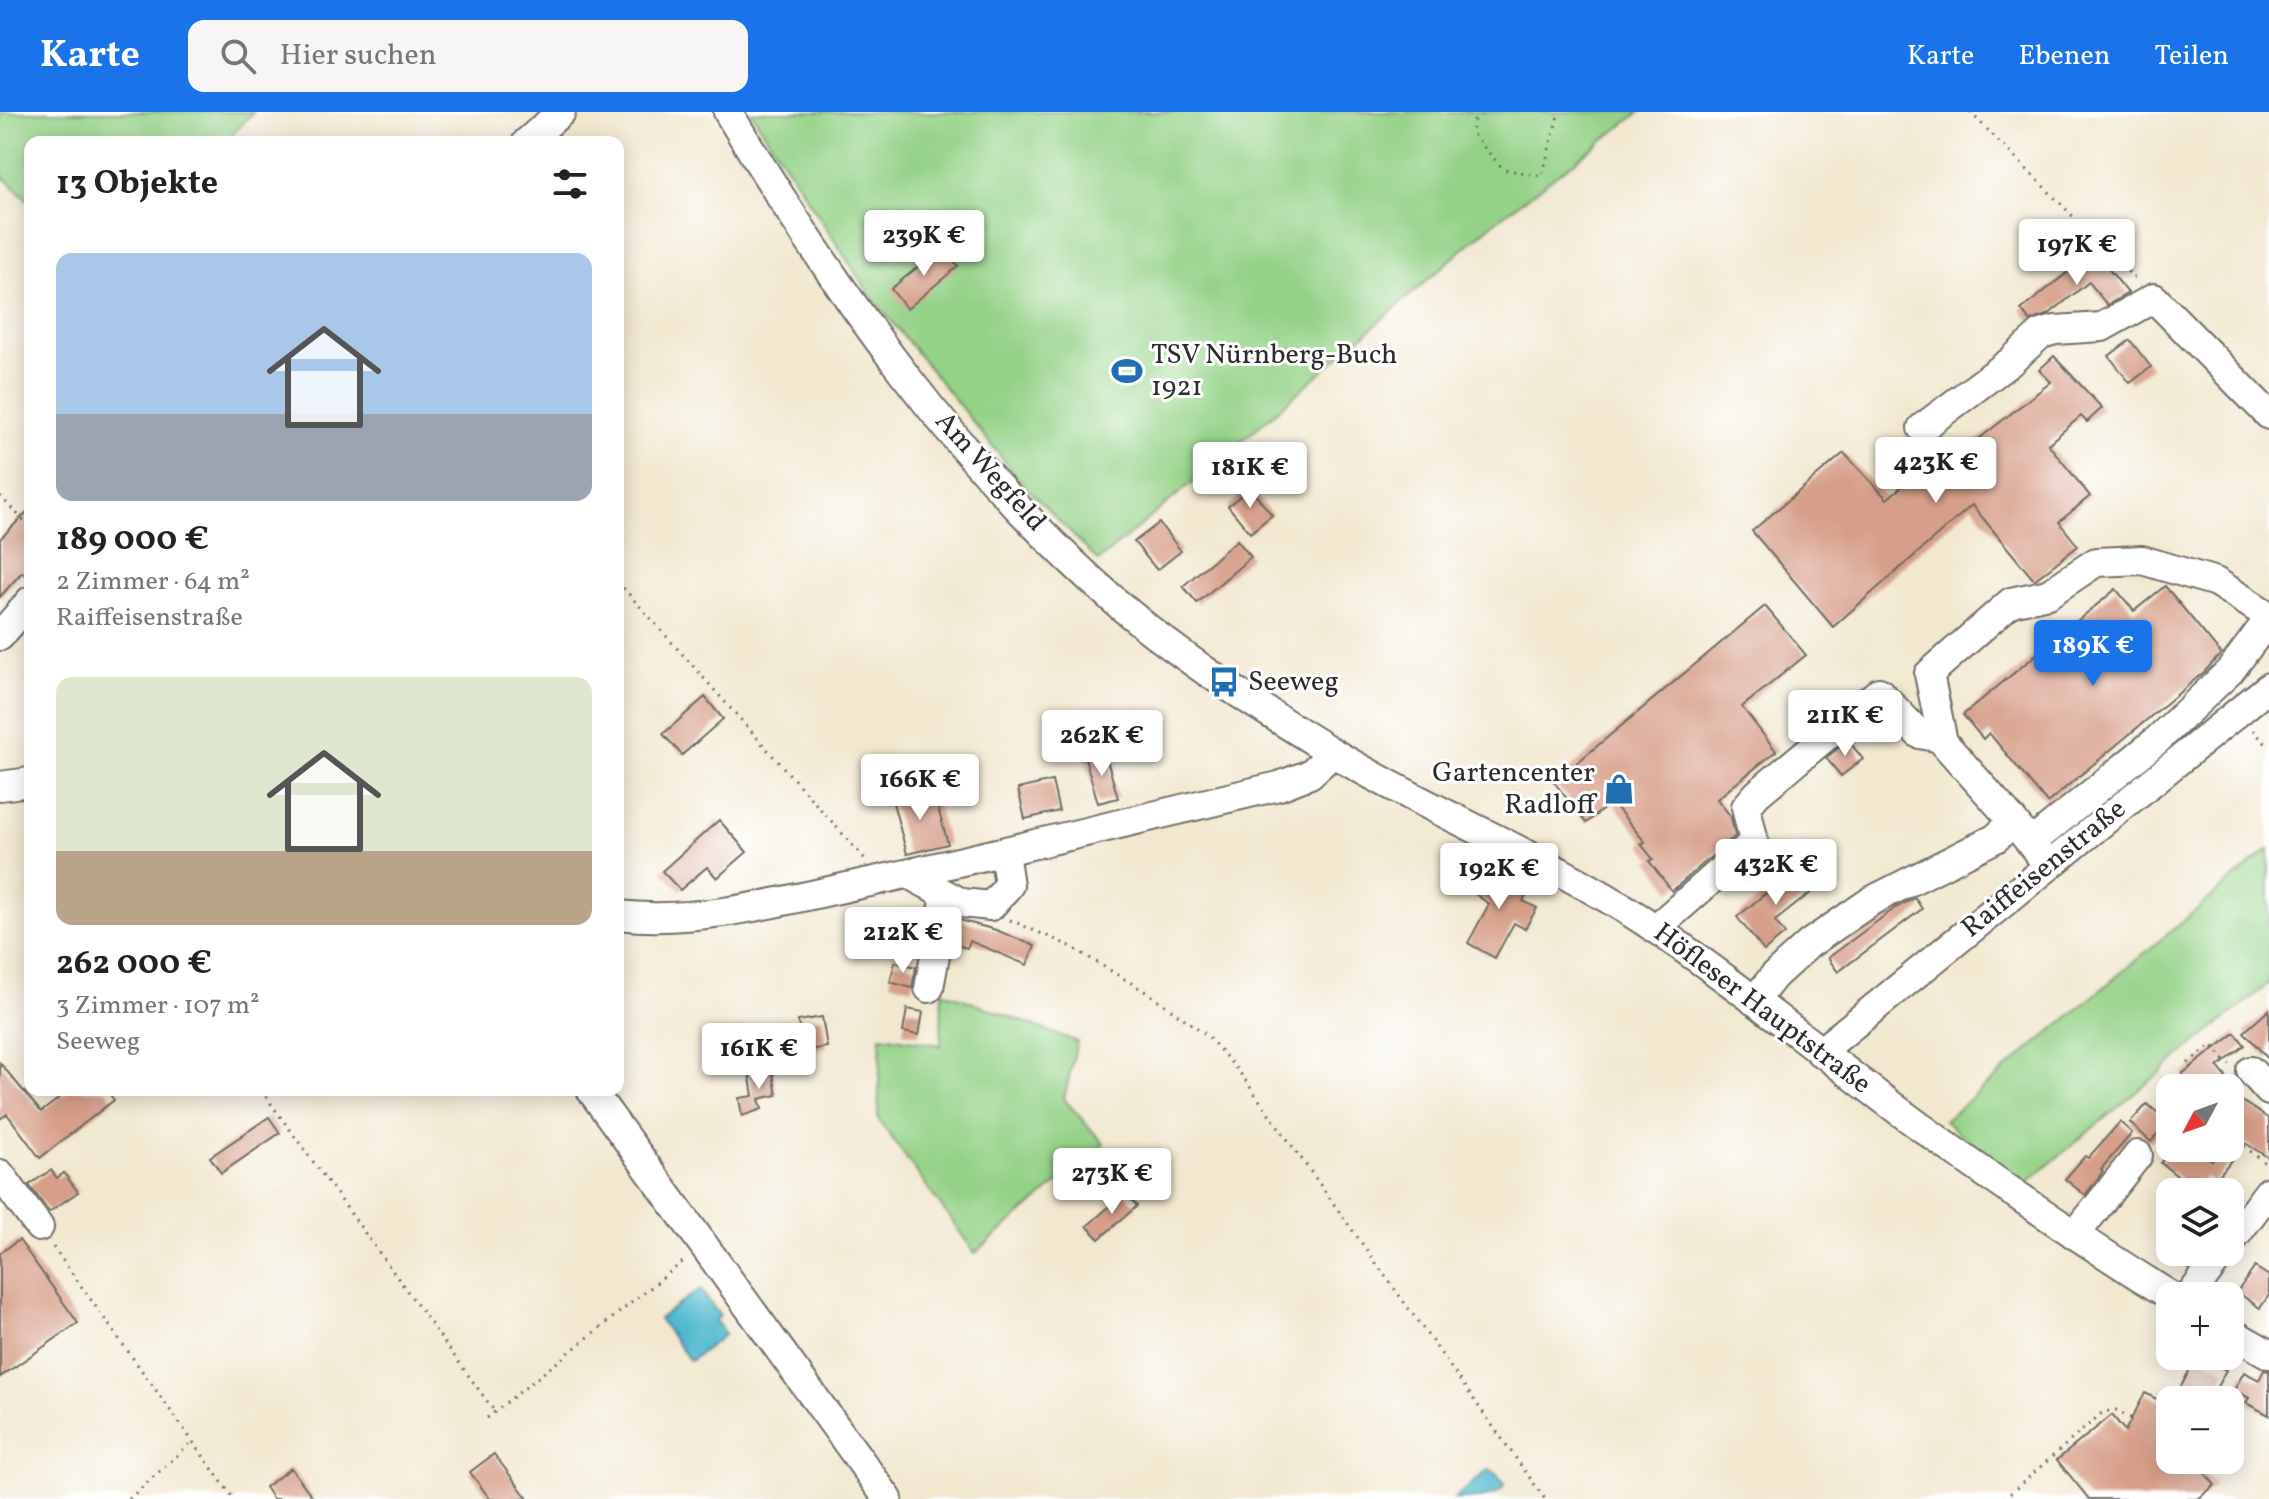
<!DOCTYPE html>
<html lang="de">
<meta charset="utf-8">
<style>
body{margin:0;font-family:Vollkorn,serif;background:#f6f6f6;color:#222;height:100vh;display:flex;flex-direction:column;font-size:30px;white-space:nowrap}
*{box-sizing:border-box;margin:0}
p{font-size:26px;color:#767676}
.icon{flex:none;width:44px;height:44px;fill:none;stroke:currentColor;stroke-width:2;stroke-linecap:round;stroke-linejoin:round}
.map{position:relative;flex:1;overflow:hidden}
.side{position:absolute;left:24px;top:24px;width:600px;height:960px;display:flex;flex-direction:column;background:#fff;border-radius:16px;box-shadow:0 4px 20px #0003}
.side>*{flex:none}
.needle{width:52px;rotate:229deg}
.controls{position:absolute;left:2156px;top:962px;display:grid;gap:16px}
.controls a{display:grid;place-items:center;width:88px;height:88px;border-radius:16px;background:#fff;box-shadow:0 4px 20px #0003;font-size:40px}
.price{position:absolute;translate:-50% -68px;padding:0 18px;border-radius:8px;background:#fff;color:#222;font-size:26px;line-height:52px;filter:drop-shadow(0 2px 4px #0008)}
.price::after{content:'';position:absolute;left:50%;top:48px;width:24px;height:18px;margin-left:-12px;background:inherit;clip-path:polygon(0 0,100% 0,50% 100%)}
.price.selected{background:#1a73e8;color:#fff}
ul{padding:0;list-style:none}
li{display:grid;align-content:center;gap:16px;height:424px;padding:0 32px}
li span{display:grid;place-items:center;height:248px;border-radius:16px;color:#555}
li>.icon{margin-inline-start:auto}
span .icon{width:144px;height:144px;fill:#fffc;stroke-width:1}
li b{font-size:34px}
h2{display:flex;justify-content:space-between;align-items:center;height:96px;padding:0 32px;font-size:34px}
header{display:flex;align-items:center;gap:48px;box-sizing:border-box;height:112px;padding:0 40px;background:#1a73e8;color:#fff}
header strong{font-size:38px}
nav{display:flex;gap:44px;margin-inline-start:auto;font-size:28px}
.search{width:560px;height:72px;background:#f6f6f6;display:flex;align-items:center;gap:20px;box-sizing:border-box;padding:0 28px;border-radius:16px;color:#767676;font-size:30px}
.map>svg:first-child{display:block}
.green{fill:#94d287;stroke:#607e59;stroke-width:2}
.water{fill:#50b9ce;stroke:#3e727c;stroke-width:2}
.building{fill:#d79f89}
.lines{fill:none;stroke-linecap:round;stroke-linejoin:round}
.minor-casing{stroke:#716d65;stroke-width:32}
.path{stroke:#716d65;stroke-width:3;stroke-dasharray:2 6;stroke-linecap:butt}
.minor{stroke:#fff;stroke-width:28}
.labels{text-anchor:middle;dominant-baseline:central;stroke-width:6;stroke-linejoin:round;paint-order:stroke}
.poi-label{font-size:28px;fill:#2b2b2b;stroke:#fff;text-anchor:start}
.street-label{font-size:28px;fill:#2b2b2b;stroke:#fff}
</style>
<header>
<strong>Karte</strong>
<div class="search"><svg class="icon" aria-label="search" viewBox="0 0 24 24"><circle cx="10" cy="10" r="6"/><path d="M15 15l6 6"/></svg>Hier suchen</div>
<nav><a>Karte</a><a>Ebenen</a><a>Teilen</a></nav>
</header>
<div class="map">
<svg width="2269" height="1387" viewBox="0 0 2269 1387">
<rect width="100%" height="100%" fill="#fff"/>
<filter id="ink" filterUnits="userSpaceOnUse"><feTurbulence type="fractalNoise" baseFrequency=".0125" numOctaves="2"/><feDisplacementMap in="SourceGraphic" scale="16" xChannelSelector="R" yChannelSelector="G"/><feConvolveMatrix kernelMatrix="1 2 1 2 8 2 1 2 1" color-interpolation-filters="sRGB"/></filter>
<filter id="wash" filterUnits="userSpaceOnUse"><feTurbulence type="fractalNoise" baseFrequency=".006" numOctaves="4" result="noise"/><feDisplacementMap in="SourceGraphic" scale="32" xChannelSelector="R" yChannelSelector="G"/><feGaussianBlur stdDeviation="1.8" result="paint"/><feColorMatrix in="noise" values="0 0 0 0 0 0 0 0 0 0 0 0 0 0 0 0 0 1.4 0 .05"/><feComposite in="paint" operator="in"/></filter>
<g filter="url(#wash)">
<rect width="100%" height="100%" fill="#f2e8d0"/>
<!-- green -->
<g class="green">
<path d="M253,0L226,30H30V90L0,62L1,0Z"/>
<path d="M751,0H1640L1493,111L1235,335L1098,449L1023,372L870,183Z"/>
<path d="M2269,737V871L2025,1072L1944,1009Z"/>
<path d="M942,879L1077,930L1064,987L1104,1032L975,1141L878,1007L881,924L941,933Z"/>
</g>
<!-- water -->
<g class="water">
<path d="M700,1177L720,1204L715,1208L725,1222L690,1249L659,1207Z"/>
<path d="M1488,1358H1492L1505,1372C1499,1387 1472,1387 1454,1387Z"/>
</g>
<g id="blocks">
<!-- building -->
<g class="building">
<path d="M942,135L958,154L907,197L891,177Z"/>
<path d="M2094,139L2128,181L2107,193L2089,170L2049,202L2030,209L2021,198Z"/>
<path d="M2130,228L2151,255L2130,271L2109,244Z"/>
<path d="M2054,244L2102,296L2087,310L2081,304L2048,332L2090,384L2059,410L2078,434L2034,468L1972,393L1833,515L1752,419L1844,341L1887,387L1943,340L1951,349L2051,270L2039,258Z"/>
<path d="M1250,376L1272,403L1250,421L1228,394Z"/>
<path d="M30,397V468L22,460L0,485V427Z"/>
<path d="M1159,411L1181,439L1157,458L1134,430Z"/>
<path d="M1237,428L1251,445L1197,491L1183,474Z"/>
<path d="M2165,474L2221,542L2204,560L2047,691L1989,621L1983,627L1963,603L2116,477L2134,499Z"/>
<path d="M1765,494L1806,543L1742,595L1776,639L1717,687L1731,705L1735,724L1672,779L1649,749L1653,747L1641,732L1645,730L1612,690L1586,711L1554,670Z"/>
<path d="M705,585L723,607L682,643L663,622Z"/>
<path d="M1848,628L1863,647L1841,664L1826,646Z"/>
<path d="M1105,641L1118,686L1098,691L1085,646Z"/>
<path d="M1052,669L1059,699L1025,707L1018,677Z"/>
<path d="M933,678L948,732L907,742L892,687Z"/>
<path d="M719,708L747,740L717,766L707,755L680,778L662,759Z"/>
<path d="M1491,751L1505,761L1501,767L1528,781L1523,789L1537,796L1525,817L1514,811L1495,846L1468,831L1489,792L1471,779Z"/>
<path d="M1800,753L1818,775L1775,809L1785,822L1764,839L1737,805Z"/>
<path d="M1915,786L1922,797L1838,860L1828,846L1895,796Z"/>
<path d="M959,808L996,818L1035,834L1027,853L970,829L967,836L954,832Z"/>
<path d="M895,850L916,855L912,876L890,870Z"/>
<path d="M907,897L923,900L919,923L903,920Z"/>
<path d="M2269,898V948L2244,920Z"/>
<path d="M822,905L827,935L803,939L798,909Z"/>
<path d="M2235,921L2245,933L2218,955L2226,965L2214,976H2193L2182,962Z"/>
<path d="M0,951L41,1000L70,978H106L114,988L40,1046L7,1002L0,1007Z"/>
<path d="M772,956L777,983L759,987L762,997L742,1004L739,986L753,984L749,960Z"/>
<path d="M2230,981L2269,1007V1046L2245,1031L2213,1071L2205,1065L2195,1078L2161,1051L2172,1036H2196L2212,1048L2221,1036H2230Z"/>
<path d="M2147,992L2168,1009L2151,1030L2130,1011Z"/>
<path d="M269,1005L280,1021L221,1061L210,1045Z"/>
<path d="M2120,1010L2132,1021L2101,1057L2103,1059L2085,1083L2065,1067L2085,1044L2088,1046Z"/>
<path d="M51,1058L57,1066L64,1061L78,1080L49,1100L29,1073Z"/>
<path d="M1125,1081L1137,1094L1099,1127L1087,1114Z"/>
<path d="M19,1128L78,1211L0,1265V1141Z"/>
<path d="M2164,1140H2202L2189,1157Z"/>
<path d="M2255,1155L2269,1164V1183L2260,1196L2237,1180Z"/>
<path d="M2197,1244L2226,1258L2210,1288H2189L2177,1282Z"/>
<path d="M2264,1258L2269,1259V1303L2246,1291L2249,1286L2234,1278L2244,1260L2259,1268Z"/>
<path d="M2145,1281L2170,1294V1348H2194L2215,1373L2198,1387H2089L2057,1348L2112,1303L2125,1319Z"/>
<path d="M494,1342L528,1387H490L470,1360Z"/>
<path d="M291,1356L314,1387H273L265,1375Z"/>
</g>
</g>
</g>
<g filter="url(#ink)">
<use href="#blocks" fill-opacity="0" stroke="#716d65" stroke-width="2"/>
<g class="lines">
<!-- minor casing -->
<g class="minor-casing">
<g id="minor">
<path d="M728,0C835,178 958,353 1116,490C1183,548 1260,596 1335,642C1435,702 1546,745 1644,809C1736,871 1822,942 1911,1008C1996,1070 2082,1129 2171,1184"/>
<path d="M527,30L561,0"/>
<path d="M1922,316L2010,250L2041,222L2055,218L2102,215L2154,186L2269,303"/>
<path d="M0,524L30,489"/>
<path d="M0,674L30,670"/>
<path d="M2031,731L2156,629L2230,559L2269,507"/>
<path d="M2048,753L2013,709L1943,630L1929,562L2011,490L2048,482L2096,450L2142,448L2216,470L2269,504"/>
<path d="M908,762L962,791L991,794L1009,773L1004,740"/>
<path d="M618,803C700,813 790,787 870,770C1007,740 1142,706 1279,674L1310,662L1333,641"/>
<path d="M1655,817L1754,730L1746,695L1757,682L1879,580L1919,622L1942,626"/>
<path d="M929,876L946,783"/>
<path d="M1754,889L1774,864L1809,832L1871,789L1996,726L2013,709"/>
<path d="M1820,940L2269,575"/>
<path d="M2251,959L2269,979"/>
<path d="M591,978L888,1387"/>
<path d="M0,1062L39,1115"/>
<path d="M2075,1123L2138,1043"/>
<path d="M2230,1131L2269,1079"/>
<path d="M2190,1184L2223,1140"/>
<path d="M2230,1220L2269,1242"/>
</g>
</g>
<!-- path -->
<g class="path">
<path d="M1476,0L1471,20L1503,57L1542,64L1559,0"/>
<path d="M1970,0L2136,168"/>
<path d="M0,384L30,415"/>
<path d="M618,470L865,747"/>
<path d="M2253,618L2269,635"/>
<path d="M1010,808L1070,834L1151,883L1207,923L1240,961L1545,1387"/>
<path d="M2188,951L2212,933L2226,950L2230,952"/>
<path d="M261,978L495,1300"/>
<path d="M2244,1034L2269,1054"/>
<path d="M53,1135L234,1387"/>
<path d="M487,1306L685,1148"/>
<path d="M129,1387L193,1329"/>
<path d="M2004,1387L2103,1300L2116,1298L2136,1309"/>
</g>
<!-- minor -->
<use href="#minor" class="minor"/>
</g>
</g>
<!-- icons -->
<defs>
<g id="stadium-bare" transform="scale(2.4)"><path d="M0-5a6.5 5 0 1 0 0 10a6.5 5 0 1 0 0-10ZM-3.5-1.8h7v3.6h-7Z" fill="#1f6fb2" stroke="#fff" stroke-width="2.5" paint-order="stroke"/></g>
<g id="bus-bare" transform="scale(2.4)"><path d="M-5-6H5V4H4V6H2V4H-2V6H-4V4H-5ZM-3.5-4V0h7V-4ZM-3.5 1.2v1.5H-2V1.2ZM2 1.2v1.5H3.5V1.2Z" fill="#1f6fb2" stroke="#fff" stroke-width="2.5" paint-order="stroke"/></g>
<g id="shop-bare" transform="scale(2.4)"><path d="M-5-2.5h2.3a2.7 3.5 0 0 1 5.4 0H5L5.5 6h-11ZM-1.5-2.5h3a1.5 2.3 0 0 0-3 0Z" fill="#1f6fb2" stroke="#fff" stroke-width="2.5" paint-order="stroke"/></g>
</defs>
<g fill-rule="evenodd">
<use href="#stadium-bare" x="1127" y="259"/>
<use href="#bus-bare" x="1224" y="570"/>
<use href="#shop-bare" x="1619" y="677"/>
</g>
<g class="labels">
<!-- poi labels -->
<g class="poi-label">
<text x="1151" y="243">TSV Nürnberg-Buch<tspan x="1151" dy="32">1921</tspan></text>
<text x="1248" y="570">Seeweg</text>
<text x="1595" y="661" text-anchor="end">Gartencenter<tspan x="1595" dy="32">Radloff</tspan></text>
</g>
<!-- street labels -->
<g class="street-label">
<text transform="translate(990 360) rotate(48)">Am Wegfeld</text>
<text transform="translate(2044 757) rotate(-39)">Raiffeisenstraße</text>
<text transform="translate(1762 897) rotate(37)">Höfleser Hauptstraße</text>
</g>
</g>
</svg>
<div class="controls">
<a><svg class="needle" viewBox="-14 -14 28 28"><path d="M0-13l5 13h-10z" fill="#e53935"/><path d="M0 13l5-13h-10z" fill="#767676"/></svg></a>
<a><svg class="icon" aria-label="layers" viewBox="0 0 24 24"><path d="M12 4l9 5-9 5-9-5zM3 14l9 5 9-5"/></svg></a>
<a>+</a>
<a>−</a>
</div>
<b class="price" style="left:924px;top:166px">239K €</b>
<b class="price" style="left:2077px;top:175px">197K €</b>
<b class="price" style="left:1936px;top:393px">423K €</b>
<b class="price" style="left:1250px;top:398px">181K €</b>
<b class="price selected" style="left:2093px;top:576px">189K €</b>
<b class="price" style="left:1845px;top:646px">211K €</b>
<b class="price" style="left:1102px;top:666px">262K €</b>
<b class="price" style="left:920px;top:710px">166K €</b>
<b class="price" style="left:1776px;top:795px">432K €</b>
<b class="price" style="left:1499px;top:799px">192K €</b>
<b class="price" style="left:903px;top:863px">212K €</b>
<b class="price" style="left:759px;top:979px">161K €</b>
<b class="price" style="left:1112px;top:1104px">273K €</b>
<section class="side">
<h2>13 Objekte<svg class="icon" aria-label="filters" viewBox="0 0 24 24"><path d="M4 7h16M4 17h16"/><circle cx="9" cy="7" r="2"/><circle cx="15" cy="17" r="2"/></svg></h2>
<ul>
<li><span style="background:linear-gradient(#a9c7e8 65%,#9aa5b1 0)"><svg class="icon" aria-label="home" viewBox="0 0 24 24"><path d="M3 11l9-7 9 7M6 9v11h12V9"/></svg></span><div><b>189 000 €</b><p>2 Zimmer · 64 m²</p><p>Raiffeisenstraße</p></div></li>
<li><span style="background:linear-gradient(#dfe7d0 70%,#b9a48a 0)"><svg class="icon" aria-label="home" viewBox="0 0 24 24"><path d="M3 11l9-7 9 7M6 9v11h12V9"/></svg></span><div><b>262 000 €</b><p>3 Zimmer · 107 m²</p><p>Seeweg</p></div></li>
</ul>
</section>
</div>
